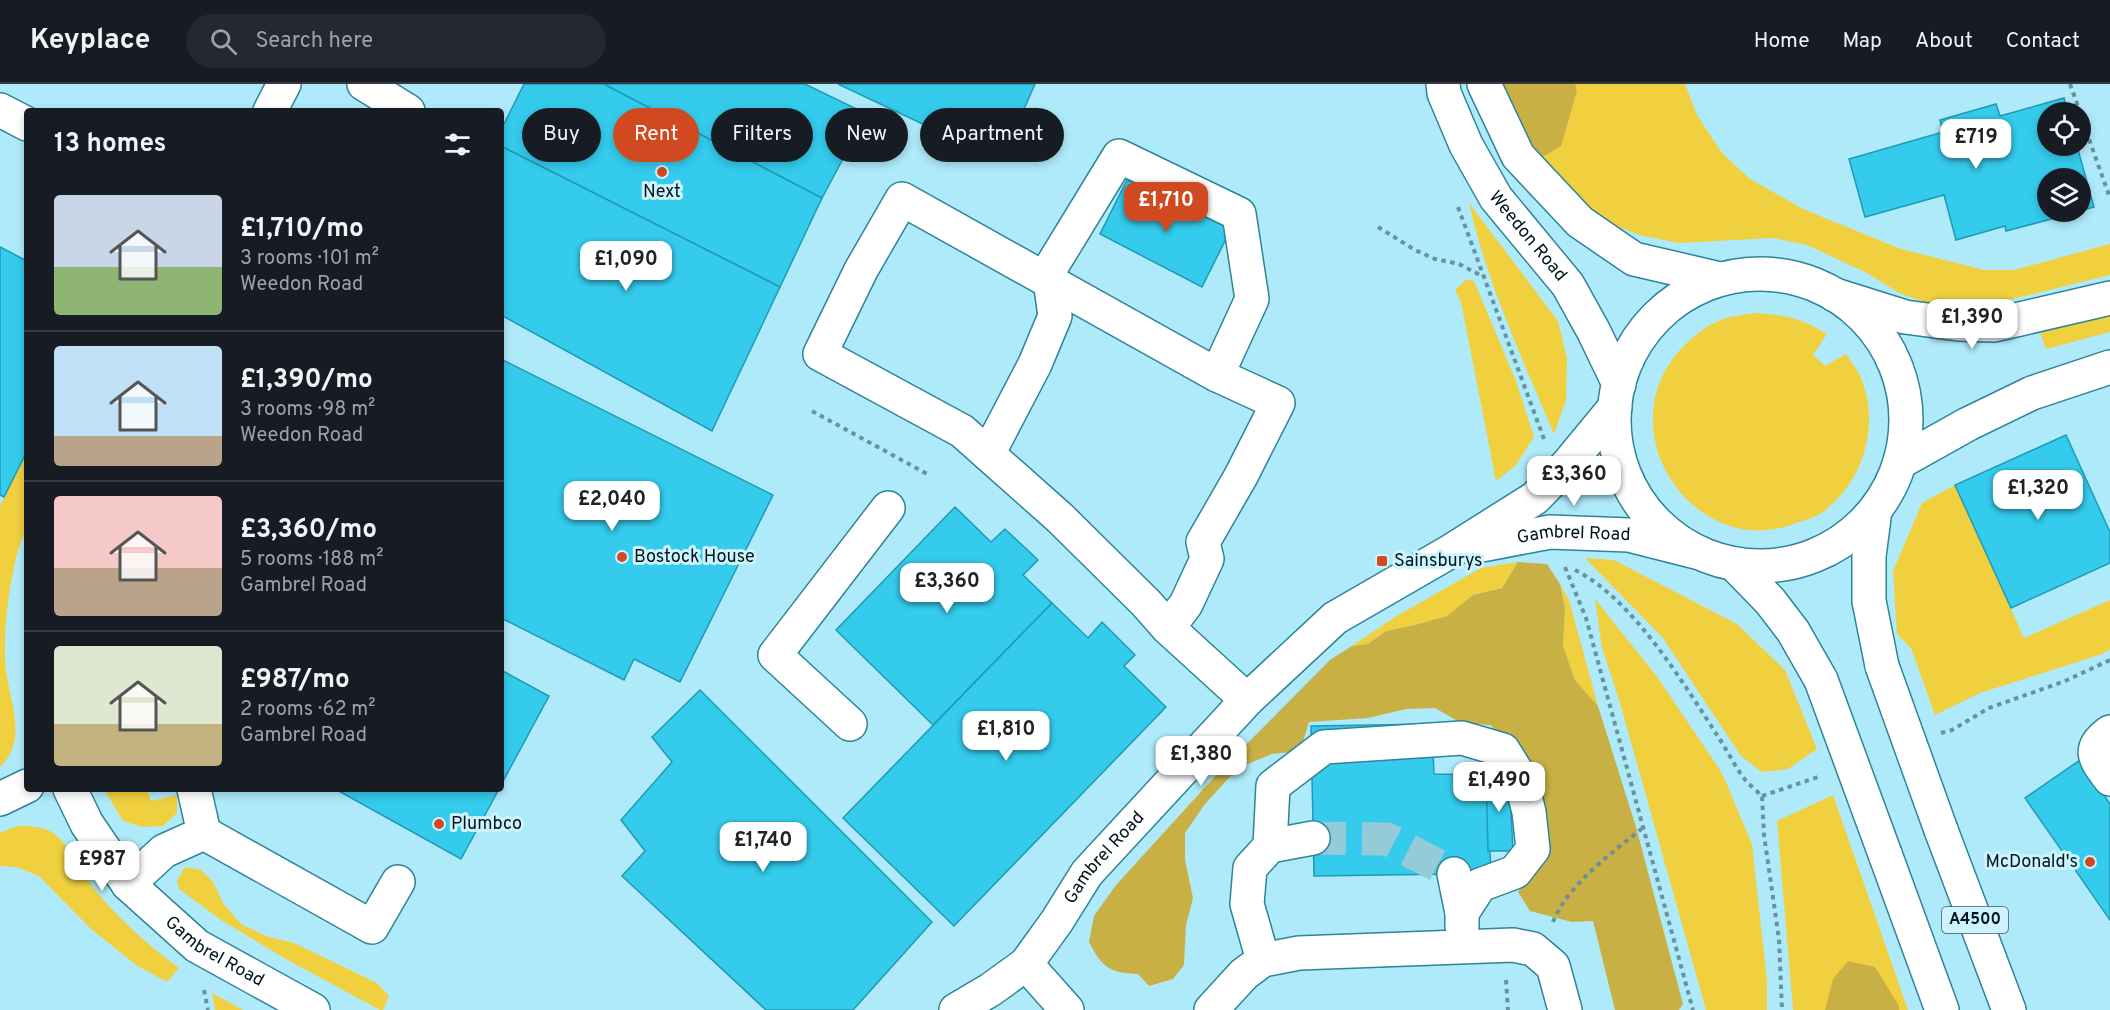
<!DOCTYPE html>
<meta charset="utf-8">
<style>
body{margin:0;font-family:Overpass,sans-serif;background:#242831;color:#f1f3f6;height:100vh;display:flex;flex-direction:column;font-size:22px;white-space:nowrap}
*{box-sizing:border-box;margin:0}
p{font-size:20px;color:#9ea1a6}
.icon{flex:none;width:33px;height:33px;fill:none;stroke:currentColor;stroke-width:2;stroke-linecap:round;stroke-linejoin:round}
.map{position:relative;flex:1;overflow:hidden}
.sheet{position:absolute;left:24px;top:24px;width:480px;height:684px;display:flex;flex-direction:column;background:#171b24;border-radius:6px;box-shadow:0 3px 9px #0003}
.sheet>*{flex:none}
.banner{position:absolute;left:522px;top:24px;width:570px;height:54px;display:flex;gap:12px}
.tools{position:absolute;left:2037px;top:18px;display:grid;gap:12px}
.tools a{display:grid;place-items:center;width:54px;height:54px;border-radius:50%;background:#171b24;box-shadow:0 3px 9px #0003;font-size:30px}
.price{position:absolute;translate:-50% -51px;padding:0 14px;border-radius:12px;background:#fff;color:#222;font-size:20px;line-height:39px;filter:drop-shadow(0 2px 3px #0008)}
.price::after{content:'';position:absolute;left:50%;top:36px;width:18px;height:14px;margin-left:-9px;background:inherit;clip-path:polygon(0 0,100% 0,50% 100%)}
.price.on{background:#d14920;color:#fff}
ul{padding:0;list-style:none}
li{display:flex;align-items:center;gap:18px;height:150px;padding:0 30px}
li+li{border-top:2px solid #363941}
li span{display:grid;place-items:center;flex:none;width:168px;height:120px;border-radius:6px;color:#555}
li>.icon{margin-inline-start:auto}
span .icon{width:72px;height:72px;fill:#fffc;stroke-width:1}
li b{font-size:26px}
h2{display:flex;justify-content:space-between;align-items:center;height:72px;padding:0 30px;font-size:26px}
.pill{padding:0 21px;border-radius:27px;background:#171b24;box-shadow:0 3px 9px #0003;font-size:21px;line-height:54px}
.pill.on{background:#d14920;color:#fff}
header{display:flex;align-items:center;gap:36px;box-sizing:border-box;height:84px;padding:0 30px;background:#171b24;border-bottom:2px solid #363941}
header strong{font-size:28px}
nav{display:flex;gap:33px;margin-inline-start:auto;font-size:21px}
.search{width:420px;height:54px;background:#242831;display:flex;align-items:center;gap:15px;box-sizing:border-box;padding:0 21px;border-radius:33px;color:#9ea1a6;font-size:22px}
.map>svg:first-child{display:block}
.green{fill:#f0d03e}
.forest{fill:#c8b045}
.building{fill:#34cbec;stroke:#1f9ab4;stroke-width:1.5}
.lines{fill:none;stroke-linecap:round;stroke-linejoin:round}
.minor-tunnel{stroke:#95cad9;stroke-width:33;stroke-dasharray:33 16;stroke-linecap:butt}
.minor-casing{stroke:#2e8498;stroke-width:36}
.major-casing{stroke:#2e8498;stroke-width:36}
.path{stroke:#67929e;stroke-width:4;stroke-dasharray:4.5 4.5;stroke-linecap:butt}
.minor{stroke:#fff;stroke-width:33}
.major{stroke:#fff;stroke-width:33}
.major-bridge-casing{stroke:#2e8498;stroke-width:36;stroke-linecap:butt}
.major-bridge{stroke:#fff;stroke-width:33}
.poi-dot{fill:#d14920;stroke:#cdf4fe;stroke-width:2}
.labels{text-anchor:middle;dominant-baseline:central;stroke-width:6;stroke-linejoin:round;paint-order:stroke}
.shield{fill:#cdf4fe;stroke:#3e5960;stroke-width:1.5}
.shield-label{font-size:16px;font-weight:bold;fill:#01161c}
.poi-label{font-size:18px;fill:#01161c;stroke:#cdf4fe;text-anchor:start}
.street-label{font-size:18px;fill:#01161c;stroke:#cdf4fe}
</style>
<header>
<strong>Keyplace</strong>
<div class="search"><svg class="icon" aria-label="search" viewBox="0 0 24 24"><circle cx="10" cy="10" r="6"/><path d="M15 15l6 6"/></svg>Search here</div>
<nav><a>Home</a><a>Map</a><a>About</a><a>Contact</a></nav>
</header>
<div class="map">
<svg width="2110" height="926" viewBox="0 0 2110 926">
<rect width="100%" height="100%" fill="#afeafa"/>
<!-- green -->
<g class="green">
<path d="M1575,0H1685L1697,31L1722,69L1750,95L1803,125L1901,165L1984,186H2014L2110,160V191L1988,221L1941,224L1899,209L1867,189L1807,161L1773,154L1679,159L1639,151L1600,135L1535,77L1577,7Z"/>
<path d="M1469,119L1558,237L1567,274L1566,316L1554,350C1522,274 1487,199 1469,119Z"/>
<path d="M1467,195L1474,197L1516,297L1534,353L1516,381L1496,397L1461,218L1455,206Z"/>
<path d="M1754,229C1785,231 1800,233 1827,250L1813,271L1825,282L1846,270C1851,278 1859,287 1862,297C1874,328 1870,360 1856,389C1848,404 1835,420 1820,430C1814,433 1806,436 1799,438C1698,481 1606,350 1679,267C1691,254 1706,241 1723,235C1733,232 1744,231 1754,229Z"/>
<path d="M2110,229V248L2046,265L2040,248Z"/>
<path d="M27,367C27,387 30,422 27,440C25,449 21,457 18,466C9,502 4,538 5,575C6,611 31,654 0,683V422Z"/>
<path d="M1955,401L2024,554L2110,516V565L2102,570L1980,609L1935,631L1911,564L1897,550L1893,487L1922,419Z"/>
<path d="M1585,474L1614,476L1737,540L1785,586L1817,665L1788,685L1762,688L1741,672L1663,554Z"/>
<path d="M1518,478L1502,504L1473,511L1447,532L1415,541L1386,547L1368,560L1352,562L1395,533L1481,484Z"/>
<path d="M1560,500L1569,516L1598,622L1575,596L1563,562L1565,524Z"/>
<path d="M1595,515L1658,594L1722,689L1752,760L1767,897V926H1706L1620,619L1602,564Z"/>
<path d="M104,705H147L151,717L177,711V729L163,742L142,743L123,737Z"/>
<path d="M1833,711L1908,926H1793L1777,737Z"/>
<path d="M17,742C28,742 43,742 53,749C70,761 79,784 91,801C116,833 147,860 179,884L167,898L136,881L90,844L39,792L16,783L0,782V749Z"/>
<path d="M185,783L201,786L213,798L223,819L241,840L266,852L294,859L377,899L389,912L383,926H380L284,874L221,836L179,805L177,796Z"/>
<path d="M212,909L243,926H215Z"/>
</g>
<!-- forest -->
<g class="forest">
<path d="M1497,0H1575L1577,7L1561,62L1535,77Z"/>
<path d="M1518,478L1547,480L1560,500L1565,524L1563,562L1575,596L1598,622L1636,743L1683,920L1679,926H1615L1593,837L1572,838L1530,827L1518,808L1535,788L1545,762L1543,688C1521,675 1505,662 1491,641L1461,639L1435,624L1406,625L1368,634L1309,638L1300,667L1272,670L1238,684L1205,720L1185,749V776L1193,814L1186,841L1184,881L1173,895L1149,902L1138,890C1109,889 1102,883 1089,858L1094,832L1116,801L1219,688L1330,576L1352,562L1368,560L1386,547L1415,541L1447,532L1473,511L1502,504Z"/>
<path d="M1848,877L1875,883L1899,922V926H1825L1833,895Z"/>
</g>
<!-- building -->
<g class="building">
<path d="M524,0H604L822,114L780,203L501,62V46Z"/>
<path d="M604,0H805L867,30L822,114Z"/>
<path d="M838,0H1035L1001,77Z"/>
<path d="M2064,14L2068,28H2048V62H2077L2094,123L2080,127V94H2048V128H2078L2006,147L2005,142L1956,156L1944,111L1865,133L1849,75L1943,48L1940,36L1996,20L2000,32Z"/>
<path d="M501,62L780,203L712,347L501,231Z"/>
<path d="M1127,96L1231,145L1202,203L1100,150Z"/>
<path d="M0,163L27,177V367L4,413L0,411Z"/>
<path d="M501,275L773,411L680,598L634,575L624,596L501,534Z"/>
<path d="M2066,351L2110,448V479L2011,524L1955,401Z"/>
<path d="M955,423L991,458L1005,445L1038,476L1023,491L1052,519L933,641L836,546Z"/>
<path d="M1052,519L1088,554L1102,538L1135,571L1124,582L1166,623L954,842L843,734Z"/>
<path d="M501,586L549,612L501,701Z"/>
<path d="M700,606L932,838L853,926H766L622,792L645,767L621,736L672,678L652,653Z"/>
<path d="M1432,640L1434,690L1486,691L1491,788L1454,790L1314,792L1311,642Z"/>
<path d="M2080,676L2110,720V836L2025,714Z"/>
<path d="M1509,690L1513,767H1488L1486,691Z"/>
<path d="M335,705H499L461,775Z"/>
</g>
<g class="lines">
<!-- minor-tunnel -->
<path class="minor-tunnel" d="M1313,754L1387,755L1454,790"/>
<!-- minor casing -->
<g class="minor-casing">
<g id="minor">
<path d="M364,0L408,27"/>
<path d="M0,26L27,40"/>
<path d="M270,27L284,0"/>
<path d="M1045,193L1119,72L1239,130L1252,215L1217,291"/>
<path d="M1835,211L1905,233L1958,240L1994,241L2110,214"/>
<path d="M988,370L1035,280L1055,232L1050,196"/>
<path d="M1900,378L1968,340L2032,309L2110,283"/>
<path id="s1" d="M1471,463L1550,448L1629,451L1696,468"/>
<path d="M1168,544L1186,520L1207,475L1203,458L1241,392L1278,319L1217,291L902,115L861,186L820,270L962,347L1060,434L1146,519L1168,544L1247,616"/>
<path d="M850,640L775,571L888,424"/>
<path d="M2110,648C2086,665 2095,675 2110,695"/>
<path id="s2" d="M70,705L87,740L128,800L197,862L313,926"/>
<path d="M194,705L204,749"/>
<path d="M0,715L27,702"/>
<path d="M1270,762L1273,702L1324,663L1462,654L1503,666L1520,693L1529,728L1533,765L1515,788L1480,801L1462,829"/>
<path d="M1454,790L1462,829V842"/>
<path d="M128,800L164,767L204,749L372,843L398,798"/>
<path d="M1263,876L1247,820L1250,784L1270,762L1313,754"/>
<path d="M1026,880L1067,926"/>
<path id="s3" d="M956,926L990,906L1026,880L1057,837L1087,789L1247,616L1335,534L1451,467L1535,414L1568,380L1615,323"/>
<path d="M1211,926L1244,890L1263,876L1299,869L1513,861L1533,865L1553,882L1565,926"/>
</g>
</g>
<!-- major casing -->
<g class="major-casing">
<g id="major">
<path id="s4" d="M1443,0L1444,9L1466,61L1496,114L1568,201L1594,248L1619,300"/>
<path d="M1484,0L1518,72L1580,138L1634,175L1720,195"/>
<circle cx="1760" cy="336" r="146"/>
<path d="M1875,426L1869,472V517L1882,582"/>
<path d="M1734,480L1770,517L1793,547L1821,596"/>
<path d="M1941,746L2009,926"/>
<path d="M1885,770L1942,926"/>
</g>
</g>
<!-- path -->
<g class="path">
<path d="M2070,0L2080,28"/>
<path d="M2080,30L2110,114"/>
<path d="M1458,123L1544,355"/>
<path d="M1378,143L1415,166L1435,175L1459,180L1482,192"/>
<path d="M812,327L929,391"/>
<path d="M1565,483L1586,534L1693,926"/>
<path d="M1575,486C1634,516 1683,599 1719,654C1727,666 1734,681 1743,693C1748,700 1756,706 1762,712L1764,751L1779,855L1782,926"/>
<path d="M1941,649L1952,646L1989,624L2065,597L2110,576"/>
<path d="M1762,712L1821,692"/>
<path d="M1553,838C1568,800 1613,768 1644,743"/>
<path d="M1506,896L1508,926"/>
<path d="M204,906L208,926"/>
</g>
<!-- minor -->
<use href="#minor" class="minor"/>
<!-- major -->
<use href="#major" class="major"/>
<!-- major-bridge casing -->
<g class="major-bridge-casing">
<g id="major-bridge">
<path d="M1882,582L1941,746"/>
<path d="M1821,596L1885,770"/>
</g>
</g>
<!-- major-bridge -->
<use href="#major-bridge" class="major-bridge"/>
</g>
<!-- markers -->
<g class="poi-dot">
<circle cx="662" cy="88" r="6"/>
<circle cx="622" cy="473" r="6"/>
<rect x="1376" y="471" width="12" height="12" rx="3"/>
<circle cx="439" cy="740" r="6"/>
<circle cx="2090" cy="778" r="6"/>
</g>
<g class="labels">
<!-- shield labels -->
<rect class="shield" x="1942" y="823" width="66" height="26" rx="4.5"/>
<g class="shield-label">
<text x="1975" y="836">A4500</text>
</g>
<!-- poi labels -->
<g class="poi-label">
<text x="662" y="108" text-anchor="middle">Next</text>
<text x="634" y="473">Bostock House</text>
<text x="1394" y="477">Sainsburys</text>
<text x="451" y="740">Plumbco</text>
<text x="2078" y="778" text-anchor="end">McDonald's</text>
</g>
<!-- street labels -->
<g class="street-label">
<text stroke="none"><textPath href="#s4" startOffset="176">Weedon Road</textPath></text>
<text stroke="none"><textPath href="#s1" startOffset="104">Gambrel Road</textPath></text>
<text stroke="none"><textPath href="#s3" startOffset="216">Gambrel Road</textPath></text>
<text stroke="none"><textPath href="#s2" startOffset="222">Gambrel Road</textPath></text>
</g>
</g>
</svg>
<div class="tools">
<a><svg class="icon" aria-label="locate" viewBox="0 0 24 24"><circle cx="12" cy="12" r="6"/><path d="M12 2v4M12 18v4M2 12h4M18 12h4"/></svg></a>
<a><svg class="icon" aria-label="layers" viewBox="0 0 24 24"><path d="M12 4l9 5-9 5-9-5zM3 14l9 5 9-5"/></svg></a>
</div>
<b class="price" style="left:1976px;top:86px">£719</b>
<b class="price on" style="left:1166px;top:149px">£1,710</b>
<b class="price" style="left:626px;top:208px">£1,090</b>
<b class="price" style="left:1972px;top:266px">£1,390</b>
<b class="price" style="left:1574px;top:423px">£3,360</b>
<b class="price" style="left:2038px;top:437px">£1,320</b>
<b class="price" style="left:612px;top:448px">£2,040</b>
<b class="price" style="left:947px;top:530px">£3,360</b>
<b class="price" style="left:1006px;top:678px">£1,810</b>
<b class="price" style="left:1201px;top:703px">£1,380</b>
<b class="price" style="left:1499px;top:729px">£1,490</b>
<b class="price" style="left:763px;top:789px">£1,740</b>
<b class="price" style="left:102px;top:808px">£987</b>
<div class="banner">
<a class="pill">Buy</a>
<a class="pill on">Rent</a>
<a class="pill">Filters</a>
<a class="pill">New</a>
<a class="pill">Apartment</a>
</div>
<section class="sheet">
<h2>13 homes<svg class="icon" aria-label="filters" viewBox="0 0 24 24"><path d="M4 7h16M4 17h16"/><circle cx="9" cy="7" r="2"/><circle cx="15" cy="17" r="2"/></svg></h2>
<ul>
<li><span style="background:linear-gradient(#c9d6e8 60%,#8fb573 0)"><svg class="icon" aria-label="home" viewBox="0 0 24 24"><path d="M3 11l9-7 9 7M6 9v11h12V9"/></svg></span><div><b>£1,710/mo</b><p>3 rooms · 101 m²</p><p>Weedon Road</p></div></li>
<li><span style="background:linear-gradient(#bfe0f5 75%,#b9a48a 0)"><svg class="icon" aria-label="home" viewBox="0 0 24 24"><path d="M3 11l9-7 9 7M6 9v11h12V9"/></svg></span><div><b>£1,390/mo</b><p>3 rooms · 98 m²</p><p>Weedon Road</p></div></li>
<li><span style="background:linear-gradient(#f6c9c9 60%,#b9a48a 0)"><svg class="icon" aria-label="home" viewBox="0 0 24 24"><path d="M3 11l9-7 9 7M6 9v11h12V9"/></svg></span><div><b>£3,360/mo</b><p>5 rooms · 188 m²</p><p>Gambrel Road</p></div></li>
<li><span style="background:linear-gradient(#dfe7d0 65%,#c2b280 0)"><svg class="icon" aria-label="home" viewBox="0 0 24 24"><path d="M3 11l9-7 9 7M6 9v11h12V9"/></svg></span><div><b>£987/mo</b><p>2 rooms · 62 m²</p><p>Gambrel Road</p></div></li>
</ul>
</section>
</div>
